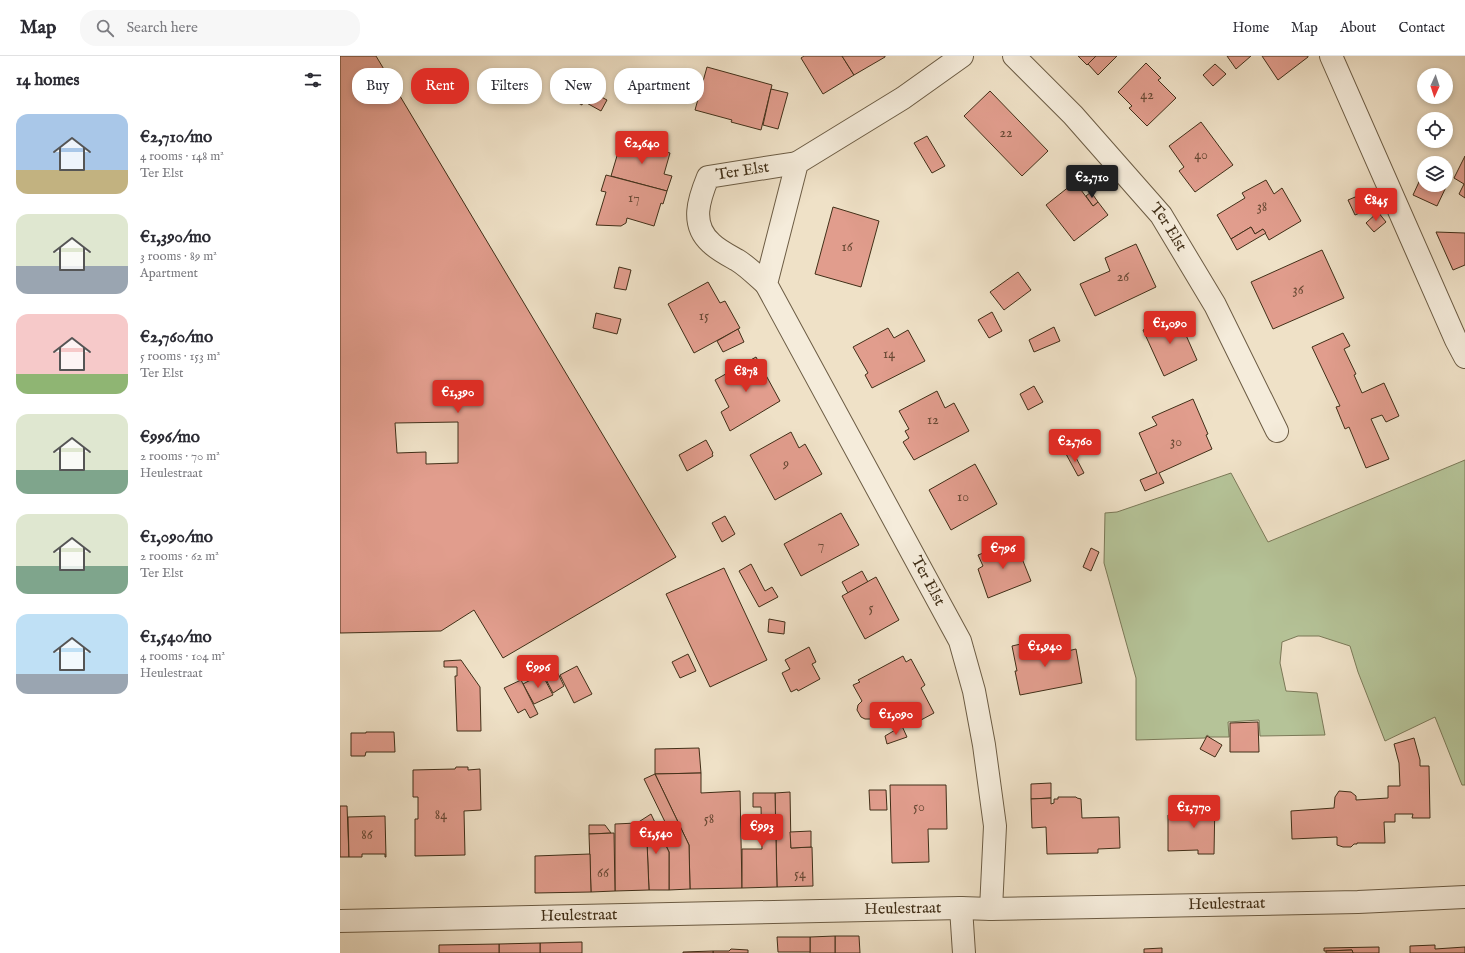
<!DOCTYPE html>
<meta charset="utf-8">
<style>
body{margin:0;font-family:"IM FELL English",serif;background:#f7f7f7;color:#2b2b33;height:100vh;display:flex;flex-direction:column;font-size:15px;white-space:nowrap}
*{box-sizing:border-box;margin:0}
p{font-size:13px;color:#7c7c81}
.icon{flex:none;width:22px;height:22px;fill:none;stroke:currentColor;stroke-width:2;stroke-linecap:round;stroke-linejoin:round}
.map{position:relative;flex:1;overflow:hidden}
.sheet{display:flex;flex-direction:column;background:#fff;width:340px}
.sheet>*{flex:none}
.banner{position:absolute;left:12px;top:12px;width:380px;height:36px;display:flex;gap:8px}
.needle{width:26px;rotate:183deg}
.buttons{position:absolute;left:1077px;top:12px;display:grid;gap:8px}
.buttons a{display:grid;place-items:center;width:36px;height:36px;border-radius:50%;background:#fff;box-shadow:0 2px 6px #0003;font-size:20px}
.price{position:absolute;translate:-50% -34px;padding:0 9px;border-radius:4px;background:#d93025;color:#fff;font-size:13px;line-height:26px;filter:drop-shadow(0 1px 2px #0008)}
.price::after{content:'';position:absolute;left:50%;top:24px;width:12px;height:9px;margin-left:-6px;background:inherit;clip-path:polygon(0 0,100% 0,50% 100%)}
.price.active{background:#222;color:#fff}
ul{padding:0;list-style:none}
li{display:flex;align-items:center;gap:12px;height:100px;padding:0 16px}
li span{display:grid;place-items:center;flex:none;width:112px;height:80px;border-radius:12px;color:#555}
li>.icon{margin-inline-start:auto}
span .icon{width:48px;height:48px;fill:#fffc;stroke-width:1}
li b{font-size:17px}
h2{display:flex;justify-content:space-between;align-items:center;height:48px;padding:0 16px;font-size:17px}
.tag{padding:0 14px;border-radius:16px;background:#fff;box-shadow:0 2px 6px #0003;font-size:14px;line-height:36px}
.tag.active{background:#d93025;color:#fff}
header{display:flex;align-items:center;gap:24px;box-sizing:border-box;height:56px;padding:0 20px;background:#fff;border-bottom:1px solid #e1e1e2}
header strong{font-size:19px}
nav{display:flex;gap:22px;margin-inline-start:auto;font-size:14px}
.search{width:280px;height:36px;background:#f7f7f7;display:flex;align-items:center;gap:10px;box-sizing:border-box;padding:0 14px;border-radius:16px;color:#7c7c81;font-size:15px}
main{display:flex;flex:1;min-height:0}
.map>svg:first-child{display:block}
.green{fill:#b5c398;stroke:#7b7958}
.building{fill:#e19d8d;stroke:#412f18;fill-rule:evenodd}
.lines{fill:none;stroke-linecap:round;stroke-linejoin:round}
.minor-casing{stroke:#6c5c44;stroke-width:24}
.tertiary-casing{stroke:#6c5c44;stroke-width:24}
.minor{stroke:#f5ecdb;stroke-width:22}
.tertiary{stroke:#f5ecdb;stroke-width:22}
.labels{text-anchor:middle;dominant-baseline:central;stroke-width:3.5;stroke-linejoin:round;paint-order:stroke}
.number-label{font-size:14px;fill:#694a35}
.street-label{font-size:16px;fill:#412f18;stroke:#f5ecdb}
</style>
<header>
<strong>Map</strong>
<div class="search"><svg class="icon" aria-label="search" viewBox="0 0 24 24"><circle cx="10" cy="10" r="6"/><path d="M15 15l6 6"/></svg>Search here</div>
<nav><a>Home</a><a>Map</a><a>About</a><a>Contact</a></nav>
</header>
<main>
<section class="sheet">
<h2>14 homes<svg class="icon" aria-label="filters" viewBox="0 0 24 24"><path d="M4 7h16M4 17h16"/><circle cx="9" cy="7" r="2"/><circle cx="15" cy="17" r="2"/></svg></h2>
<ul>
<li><span style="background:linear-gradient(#a9c7e8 70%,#c2b280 0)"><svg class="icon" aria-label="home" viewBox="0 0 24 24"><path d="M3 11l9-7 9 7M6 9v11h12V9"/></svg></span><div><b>€2,710/mo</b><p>4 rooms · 148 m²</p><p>Ter Elst</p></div></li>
<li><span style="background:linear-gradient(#dfe7d0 65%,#9aa5b1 0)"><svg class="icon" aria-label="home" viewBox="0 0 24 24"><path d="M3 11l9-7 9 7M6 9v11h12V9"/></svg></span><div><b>€1,390/mo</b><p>3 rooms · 89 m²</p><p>Apartment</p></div></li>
<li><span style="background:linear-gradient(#f6c9c9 75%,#8fb573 0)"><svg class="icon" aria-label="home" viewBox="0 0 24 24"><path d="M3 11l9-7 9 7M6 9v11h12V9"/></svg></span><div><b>€2,760/mo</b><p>5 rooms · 153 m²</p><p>Ter Elst</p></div></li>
<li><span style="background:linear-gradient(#dfe7d0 70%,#7fa58c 0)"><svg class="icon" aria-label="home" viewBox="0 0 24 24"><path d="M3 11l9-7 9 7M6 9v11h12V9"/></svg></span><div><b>€996/mo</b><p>2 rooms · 70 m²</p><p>Heulestraat</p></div></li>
<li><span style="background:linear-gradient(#dfe7d0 65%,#7fa58c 0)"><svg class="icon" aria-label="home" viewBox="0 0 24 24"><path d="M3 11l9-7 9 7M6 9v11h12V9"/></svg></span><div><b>€1,090/mo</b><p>2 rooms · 62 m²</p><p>Ter Elst</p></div></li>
<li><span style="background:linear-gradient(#bfe0f5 75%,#9aa5b1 0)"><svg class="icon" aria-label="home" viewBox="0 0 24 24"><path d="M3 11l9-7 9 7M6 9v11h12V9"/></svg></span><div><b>€1,540/mo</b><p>4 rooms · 104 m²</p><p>Heulestraat</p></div></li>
</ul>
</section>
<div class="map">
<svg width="1125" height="897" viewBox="0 0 1125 897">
<rect width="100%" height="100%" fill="#efe1c7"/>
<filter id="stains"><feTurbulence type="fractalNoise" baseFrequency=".005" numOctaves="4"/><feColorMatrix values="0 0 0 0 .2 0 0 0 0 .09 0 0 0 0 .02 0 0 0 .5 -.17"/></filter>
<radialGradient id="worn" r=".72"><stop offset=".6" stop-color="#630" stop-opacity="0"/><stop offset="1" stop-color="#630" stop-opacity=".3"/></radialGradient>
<!-- green -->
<path class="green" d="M1125,404V729H1122L1095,661L1045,685L1018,616L1010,590L979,580H958L942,586L940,607L946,635L977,637L985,679L920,680L919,664L888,666L889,681H870L867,679L865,682L796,684V622L764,507L765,457L777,456L891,417L928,486Z"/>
<!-- building -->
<g class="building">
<path d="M0,0H36L336,501L163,602L134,554L101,575L0,577ZM118,366V407L86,408V396L57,397L55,367Z"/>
<path d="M464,0H502L514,19L483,38L461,2Z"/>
<path d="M502,0H545V1L514,19Z"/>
<path d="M738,0H756L747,9Z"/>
<path d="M756,0H777L758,19L748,8Z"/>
<path d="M887,0H911L896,13Z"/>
<path d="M922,0H968V1L938,24Z"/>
<path d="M806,7L821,22L818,24L836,42L807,70L789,52L792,50L778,36Z"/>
<path d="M875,8L886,18L873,30L863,19Z"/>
<path d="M367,11L432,29L421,74L391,66L392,64L355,54Z"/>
<path d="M237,28L267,44L261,55L243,45L242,49L225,40L230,30L235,33Z"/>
<path d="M431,33L448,37L438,73L423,69Z"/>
<path d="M650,35L708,95L682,120L624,60Z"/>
<path d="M861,66L893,109L855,136L839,115L844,111L829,90Z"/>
<path d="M587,80L605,110L592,117L574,87Z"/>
<path d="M282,83L330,97L324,118L332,120L327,135L271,120Z"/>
<path d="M1125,100V142L1119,138L1124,128L1114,122Z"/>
<path d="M1084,115V129H1107L1097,150L1073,139Z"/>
<path d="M266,119L327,135L323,148L321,147L314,170L287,162L286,167L281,170L256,169L266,136L261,135Z"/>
<path d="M926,124L934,138L942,132L961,165L929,184L923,173L915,178L911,171L891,183L877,159L905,142L902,137Z"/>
<path d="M735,126L753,150L758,146L768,159L734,185L706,149Z"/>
<path d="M1032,134L1038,149L1015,159L1008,144Z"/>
<path d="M751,136L758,146L753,150L746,140Z"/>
<path d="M493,151L539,165L521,231L475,218Z"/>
<path d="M1038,156L1046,166L1034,176L1026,167Z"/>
<path d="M911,171L915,178L923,173L926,177L897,194L891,183Z"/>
<path d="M1096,176L1125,177V209L1113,214Z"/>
<path d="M796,188L816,231L755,260L740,228L770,215L765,202Z"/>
<path d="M982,194L1004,242L933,273L911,226Z"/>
<path d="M279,211L291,214L286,234L274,232Z"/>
<path d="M678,216L691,234L664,254L650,236Z"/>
<path d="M368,226L380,247L385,245L400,272L354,297L328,248Z"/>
<path d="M652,256L662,275L649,282L638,264Z"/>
<path d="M256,257L281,263L277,278L253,272Z"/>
<path d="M837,259L857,304L824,320L803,274Z"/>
<path d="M714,271L720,285L694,296L689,284Z"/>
<path d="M548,272L554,282L568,274L585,305L532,332L525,319L528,317L513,291Z"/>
<path d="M398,273L404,286L383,296L377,285Z"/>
<path d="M1003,277L1010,290L1004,293L1016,318L1014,319L1022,337L1044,327L1059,360L1046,366L1042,359L1031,363L1049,403L1026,412L1009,371L1005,373L996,351L1000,350L972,291Z"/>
<path d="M416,301L440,345L390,375L381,356L389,351L375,324Z"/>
<path d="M694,330L703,346L688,354L680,338Z"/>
<path d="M597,335L605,352L614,347L629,375L574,404L563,386L569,382L565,375L569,373L559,355Z"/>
<path d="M853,343L868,378L866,379L872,393L819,417L824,427L805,435L800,424L817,417L799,377L817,369L812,361Z"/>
<path d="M451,376L459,392L465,388L482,418L435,444L410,399Z"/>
<path d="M366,384L373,397L372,398L373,400L347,415L339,399Z"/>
<path d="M732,394L744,417L738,420L726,398Z"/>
<path d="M635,408L657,448L611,474L589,434Z"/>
<path d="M501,457L519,489L461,520L444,488Z"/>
<path d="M385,460L395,478L382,486L372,467Z"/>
<path d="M675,485L691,525L648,542L638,513L643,510L638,499Z"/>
<path d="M751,492L759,496L751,515L743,511Z"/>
<path d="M411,508L425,535L432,531L438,541L419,551L399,515Z"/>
<path d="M384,512L427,604L370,631L326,538Z"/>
<path d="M522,515L528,526L508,537L502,526Z"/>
<path d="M536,521L559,564L525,583L502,540Z"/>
<path d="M429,563L445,566L444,578L428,576Z"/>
<path d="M707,582L711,599L736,593L742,627L680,639L675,615H677L672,590Z"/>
<path d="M469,591L476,606L472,608L480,623L458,635L457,633L451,636L442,617L450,613L445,604Z"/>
<path d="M348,598L356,615L340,622L332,606Z"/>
<path d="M563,600L566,606L571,603L585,629L581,632L594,657L568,671L562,661L544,671L538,659L530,663H525L521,661L517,654L518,649L522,645L513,629L520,626L518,624Z"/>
<path d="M210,601L224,630L213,637L198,608Z"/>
<path d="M121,604L140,631L141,675H117L115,620H117V611H104V605Z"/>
<path d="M237,610L252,638L234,647L220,619Z"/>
<path d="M202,618L213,639L194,648L183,628Z"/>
<path d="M181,624L198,658L190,662L185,653L178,657L164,632Z"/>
<path d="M918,666L919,696H890V667Z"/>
<path d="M562,670L567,681L547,688L545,680Z"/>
<path d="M26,676H54L55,696H26L25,700H11V677H26Z"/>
<path d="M867,680L882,689L875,701L860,693Z"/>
<path d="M1074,682L1080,704V710H1089L1090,762H1072L1073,758H1055V766H1044L1045,787H1017V788H1014L1011,791H1003L997,789V781L952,783L951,755L994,752L995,741L999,735L1011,736L1016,740V744L1048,742V730H1060L1059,707L1054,688Z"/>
<path d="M359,692L361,717L315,718V693Z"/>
<path d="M116,711H128V714L140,713L141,754L124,755L125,799L75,800V763H78V741H73V714L115,713Z"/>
<path d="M361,717V737L400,735L402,832L350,833L349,789L315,718Z"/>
<path d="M315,718L349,789L350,833L329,834V796L319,776L328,772L304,723Z"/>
<path d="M711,727V742L691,743V728Z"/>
<path d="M550,729H606L607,773H588L589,806L552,807Z"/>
<path d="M529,734H546L547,754H530Z"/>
<path d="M450,736L451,792L472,791L473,830L437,831L435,737Z"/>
<path d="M413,737H435L437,831L402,832V793H422L421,751H413Z"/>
<path d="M718,741H736L737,742L741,743L742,762L779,761L780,792L758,793V797L707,798L706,771L692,772L691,743L711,742V748L714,747V743H718Z"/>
<path d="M855,743H875L874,798H858V794L828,795V759H856Z"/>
<path d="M0,750H7L9,801H0Z"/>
<path d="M311,758L329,796V834H309L307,786L297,767Z"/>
<path d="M45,760L46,801H45V798H22V801H9L8,761Z"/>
<path d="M297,767L307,786L309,834L275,835V768Z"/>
<path d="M249,769H265L271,777L249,778Z"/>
<path d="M471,775V791L451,792L450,776Z"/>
<path d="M274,777L275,835L251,836L249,778Z"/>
<path d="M250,798L251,836L195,837V800Z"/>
<path d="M495,880H519L520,897H495Z"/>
<path d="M495,880V897H470V881Z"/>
<path d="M437,881H470V896H438Z"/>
<path d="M242,886V897H200V887Z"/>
<path d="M200,887V897H159V888Z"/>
<path d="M159,888V897H99V889Z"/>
<path d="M1095,889V893L1125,891V897H1070V890Z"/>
<path d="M1039,891V897H1013L1012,894L984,895V892Z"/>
<path d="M822,892V897H804V893Z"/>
<path d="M391,893L408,894V897H373V895H389Z"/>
<path d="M1012,894L1013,897H986V895Z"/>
<path d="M373,895V897H343V896Z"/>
</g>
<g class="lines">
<!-- minor casing -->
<g class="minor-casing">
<g id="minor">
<path id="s1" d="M622,0L563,42L457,107L426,228L620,585L634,635L644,689L655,770L651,853"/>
<path id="s2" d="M674,0L733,59L821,159L875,249L937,375"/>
<path d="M991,0L1116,284L1125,301"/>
<path id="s3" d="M426,228C417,220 407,210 397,204C388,199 378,194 371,187C350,168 359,143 368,121L457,107"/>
<path d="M621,852L624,897"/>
</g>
</g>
<!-- tertiary casing -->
<g class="tertiary-casing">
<g id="tertiary">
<path id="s4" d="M0,865L621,852L651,853L1018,846L1125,841"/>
</g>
</g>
<!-- minor -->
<use href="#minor" class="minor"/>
<!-- tertiary -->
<use href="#tertiary" class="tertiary"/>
</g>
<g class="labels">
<!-- number labels -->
<g class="number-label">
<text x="807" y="39">42</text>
<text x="666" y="77">22</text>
<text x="861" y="99">40</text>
<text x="294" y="142">17</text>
<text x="922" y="151">38</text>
<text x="507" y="191">16</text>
<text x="783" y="221">26</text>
<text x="958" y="234">36</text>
<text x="364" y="260">15</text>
<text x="549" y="298">14</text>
<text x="593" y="364">12</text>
<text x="836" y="386">30</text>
<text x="446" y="408">9</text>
<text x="623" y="441">10</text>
<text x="481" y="489">7</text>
<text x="531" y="552">5</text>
<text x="579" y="751">50</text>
<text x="101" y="759">84</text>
<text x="369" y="763">58</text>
<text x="27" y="779">86</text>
<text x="263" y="817">66</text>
<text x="460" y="818">54</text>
</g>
<!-- street labels -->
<g class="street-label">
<text stroke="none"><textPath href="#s3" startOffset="175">Ter Elst</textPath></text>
<text stroke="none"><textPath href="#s2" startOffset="231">Ter Elst</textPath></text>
<text stroke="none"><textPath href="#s1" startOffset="660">Ter Elst</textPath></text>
<text stroke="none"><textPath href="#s4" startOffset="887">Heulestraat</textPath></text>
<text stroke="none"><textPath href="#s4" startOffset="563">Heulestraat</textPath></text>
<text stroke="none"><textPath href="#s4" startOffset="239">Heulestraat</textPath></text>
</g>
</g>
<rect width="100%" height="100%" filter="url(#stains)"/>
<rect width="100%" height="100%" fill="url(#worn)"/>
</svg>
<div class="buttons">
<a><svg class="needle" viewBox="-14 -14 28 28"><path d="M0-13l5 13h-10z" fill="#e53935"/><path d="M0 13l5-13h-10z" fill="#7c7c81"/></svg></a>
<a><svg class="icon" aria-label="locate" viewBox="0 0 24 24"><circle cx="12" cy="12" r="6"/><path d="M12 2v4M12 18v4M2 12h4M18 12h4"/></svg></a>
<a><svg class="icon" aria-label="layers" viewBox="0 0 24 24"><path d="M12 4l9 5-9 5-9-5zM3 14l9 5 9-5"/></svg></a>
</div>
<b class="price" style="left:302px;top:109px">€2,640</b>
<b class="price active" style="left:752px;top:143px">€2,710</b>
<b class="price" style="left:1036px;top:166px">€845</b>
<b class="price" style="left:830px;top:289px">€1,090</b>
<b class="price" style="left:406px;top:337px">€878</b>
<b class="price" style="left:118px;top:358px">€1,390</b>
<b class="price" style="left:735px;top:407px">€2,760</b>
<b class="price" style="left:663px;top:514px">€796</b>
<b class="price" style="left:705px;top:612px">€1,940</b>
<b class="price" style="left:198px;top:633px">€996</b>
<b class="price" style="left:556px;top:680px">€1,090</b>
<b class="price" style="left:854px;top:773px">€1,770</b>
<b class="price" style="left:422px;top:792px">€993</b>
<b class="price" style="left:316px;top:799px">€1,540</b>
<div class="banner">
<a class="tag">Buy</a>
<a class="tag active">Rent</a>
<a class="tag">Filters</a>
<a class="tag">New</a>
<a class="tag">Apartment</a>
</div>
</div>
</main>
